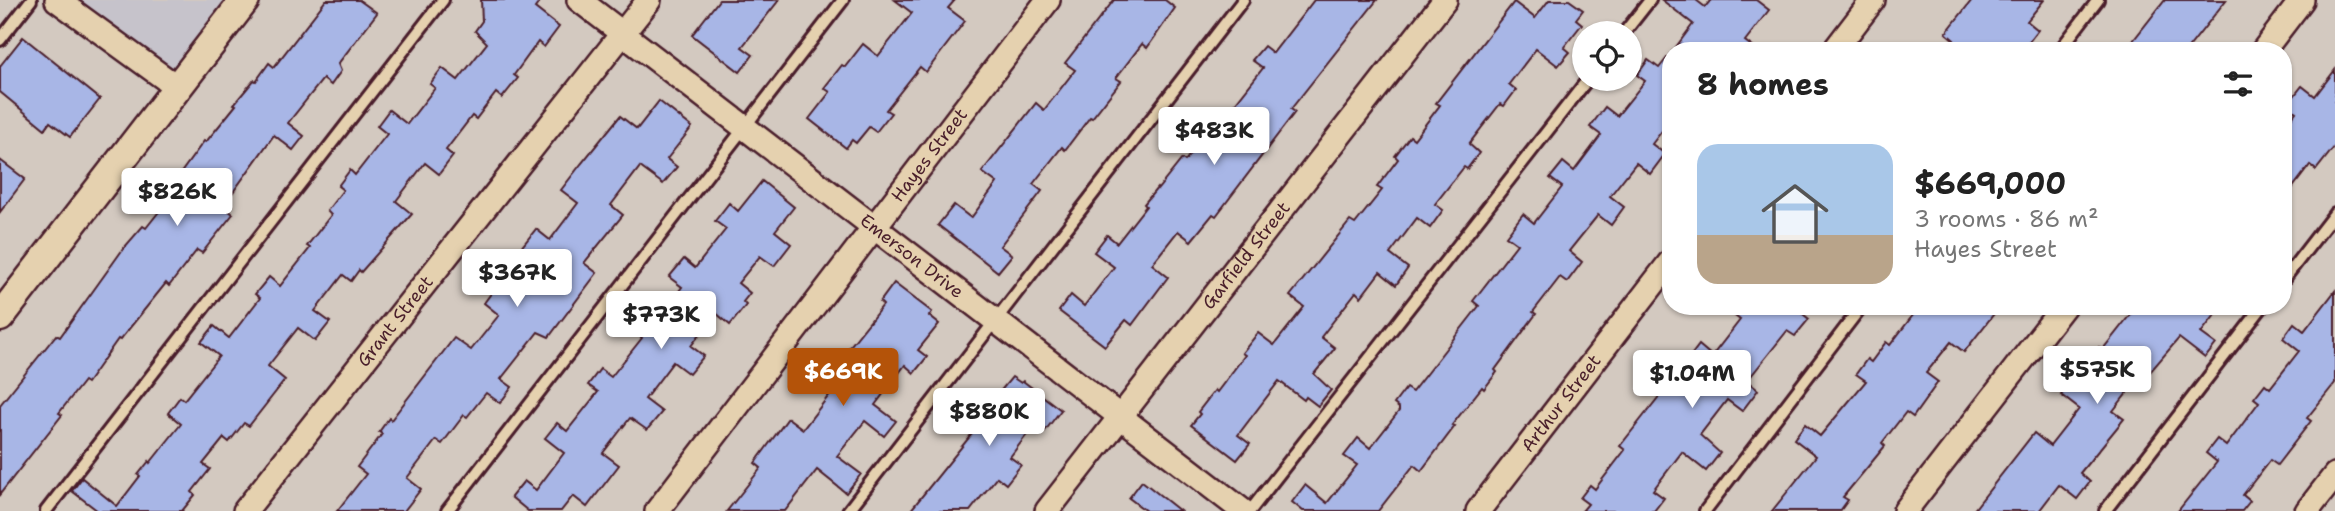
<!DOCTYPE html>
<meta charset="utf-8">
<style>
body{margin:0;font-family:"Shantell Sans",sans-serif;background:#f2f2f2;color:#222;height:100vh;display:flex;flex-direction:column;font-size:26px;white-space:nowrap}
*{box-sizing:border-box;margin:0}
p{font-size:23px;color:#767676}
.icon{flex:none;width:38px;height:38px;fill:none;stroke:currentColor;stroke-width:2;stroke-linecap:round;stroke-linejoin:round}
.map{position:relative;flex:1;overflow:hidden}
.details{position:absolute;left:1662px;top:42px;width:630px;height:273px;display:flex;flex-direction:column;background:#fff;border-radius:28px;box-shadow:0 2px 5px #0004}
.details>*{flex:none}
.buttons{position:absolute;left:1572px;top:21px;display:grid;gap:14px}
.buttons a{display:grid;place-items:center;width:70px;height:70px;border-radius:50%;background:#fff;box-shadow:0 2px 5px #0004;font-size:35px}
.price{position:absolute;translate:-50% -60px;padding:0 16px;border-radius:7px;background:#fff;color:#222;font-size:23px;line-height:46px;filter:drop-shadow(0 2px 4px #0008)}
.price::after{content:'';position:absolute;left:50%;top:42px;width:21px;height:16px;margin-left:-10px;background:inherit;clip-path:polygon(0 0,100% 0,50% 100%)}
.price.active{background:#b45309;color:#fff}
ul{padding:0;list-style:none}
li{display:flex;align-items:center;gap:21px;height:175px;padding:0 35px}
li span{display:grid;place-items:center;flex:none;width:196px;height:140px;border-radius:21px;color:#555}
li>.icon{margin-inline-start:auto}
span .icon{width:84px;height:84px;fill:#fffc;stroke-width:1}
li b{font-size:30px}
h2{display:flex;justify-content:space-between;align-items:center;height:84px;padding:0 35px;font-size:30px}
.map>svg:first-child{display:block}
.built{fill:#c6c3cb}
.building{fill:#a8b6e6;stroke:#4a1f2b;stroke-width:2}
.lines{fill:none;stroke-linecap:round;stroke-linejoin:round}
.service-casing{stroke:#4a1f2b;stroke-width:16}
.minor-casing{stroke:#4a1f2b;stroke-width:28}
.tertiary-casing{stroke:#4a1f2b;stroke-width:33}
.service{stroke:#e5d1af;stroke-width:10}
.minor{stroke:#e5d1af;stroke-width:23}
.tertiary{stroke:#e5d1af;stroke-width:28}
.labels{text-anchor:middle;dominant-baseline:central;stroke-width:5;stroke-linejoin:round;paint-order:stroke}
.street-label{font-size:18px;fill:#4a1f2b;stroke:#e5d1af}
</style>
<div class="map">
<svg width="2335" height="511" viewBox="0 0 2335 511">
<rect width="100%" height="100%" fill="#d3c9c0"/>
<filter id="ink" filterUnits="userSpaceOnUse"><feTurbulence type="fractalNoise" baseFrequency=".0143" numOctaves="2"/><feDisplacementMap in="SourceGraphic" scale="14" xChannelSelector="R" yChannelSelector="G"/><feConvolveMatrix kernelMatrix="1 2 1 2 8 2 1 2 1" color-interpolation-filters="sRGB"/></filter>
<g filter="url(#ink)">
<!-- built -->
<path class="built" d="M61,0H245L178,88Z"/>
<!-- building -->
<g class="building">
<path d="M326,0H359L377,13L338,64L341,71L331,85L323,79L288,123L304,136L293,150L274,135L223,206L233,214L202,253L197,250L169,286L166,283L120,340L118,339L87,383L84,381L59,413L62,415L0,494V405L56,335L60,337L123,249L143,226L146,228L177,189L172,185L204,141L206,142L236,105L234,104L254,80L256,81L269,63L274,67Z"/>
<path d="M481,0H541L535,8L559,27L544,47L538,42L514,75L518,78L502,98L496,93L476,119L472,116L446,150L453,156L439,174L425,163L396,201L412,214L361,272L359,270L351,281L343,275L315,311L330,322L315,341L298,328L268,366L285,380L249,426L244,423L229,442L224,438L203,464L210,469L192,492L195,495L182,511H98L72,491L82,478L117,506L140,476L138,475L149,461L150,463L181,424L168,413L180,397L184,400L219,356L201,342L214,326L229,338L260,298L255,294L269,277L280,286L310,248L307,246L331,215L327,211L343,190L338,186L350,170L355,175L387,134L377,126L389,110L407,124L435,88L430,84L442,68L458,80L487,43L475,31L482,21Z"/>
<path d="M719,0H779L742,47L753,55L740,72L692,35Z"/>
<path d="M895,0H955L948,8L965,21L926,72L920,67L886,110L891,113L876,132L869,127L856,143L852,140L846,148L809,119L830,92L824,88L842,65L845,67L863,44L878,56L912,13Z"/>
<path d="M1114,0H1165L1175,8L1147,48L1142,44L1116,78L1121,81L1092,118L1090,117L1065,150L1062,147L1033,184L1042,191L1000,246L1012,255L998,272L938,225L954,205L971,218L997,183L982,172L1036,103L1044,110L1075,70L1065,63Z"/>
<path d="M1314,0H1377L1291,109L1295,112L1216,216L1213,214L1191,241L1178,231L1152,264L1168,277L1132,325L1126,320L1105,346L1059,311L1071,295L1084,306L1114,267L1094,252L1107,235L1117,243L1146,206L1144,204L1157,188L1158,189L1182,159L1185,161L1226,107L1230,110L1263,68L1252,60L1264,46L1273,53Z"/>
<path d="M1549,0H1569L1583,10L1576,19L1582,24L1564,47L1570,52L1558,66L1536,49L1509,84L1516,90L1504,106L1500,104L1469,144L1479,153L1467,169L1464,167L1435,204L1443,210L1430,228L1417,218L1390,254L1408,268L1396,285L1380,272L1361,297L1356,292L1321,337L1335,348L1314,374L1331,390L1318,406L1306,397L1304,400L1279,381L1238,435L1250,444L1237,460L1191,425L1200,414L1198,412L1215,390L1217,392L1245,355L1242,353L1258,333L1274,345L1304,307L1290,296L1350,221L1355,224L1382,190L1377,187L1398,159L1395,156L1410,136L1414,139L1440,105L1436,103L1514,2L1535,18Z"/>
<path d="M1662,0H1696L1705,7L1711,0H1756L1769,10L1745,41L1758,51H1673L1693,24Z"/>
<path d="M1972,0H2044L2027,21L2038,30L2022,51H1946L1954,40L1946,33Z"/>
<path d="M2165,0H2226L2186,51H2125Z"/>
<path d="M23,37L100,99L70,137L50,122L45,129L0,92V66Z"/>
<path d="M1671,53V119L1652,144L1665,154L1650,174L1636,163L1610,196L1624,207L1611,225L1598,215L1569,251L1582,262L1567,282L1560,277L1533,312L1536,314L1495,370L1497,372L1484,389L1482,387L1452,425L1455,426L1421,471L1414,465L1378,511H1303L1292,502L1305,485L1327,503L1357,465L1344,456L1358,438L1370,448L1399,411V408L1394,404L1406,388L1412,392L1479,306L1473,301L1517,244L1506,236L1523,214L1534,223L1562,187L1550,178L1563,162L1574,171L1601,135L1590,127L1605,107L1617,116L1645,81L1637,75L1648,60L1659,68Z"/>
<path d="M2335,70V146L2316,170L2310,165L2284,199V127L2296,112L2287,105L2302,86L2315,96Z"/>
<path d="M659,101L692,127L667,159L677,167L663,184L640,167L611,205L623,215L584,263L597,273L549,337L538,332L501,379L512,387L500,403L486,393L467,417L464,415L442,444L436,440L407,478L421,489L404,511H337L366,474L357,467L382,434L379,432L389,418L391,420L454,338L471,350L499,315L484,303L506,273L501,270L514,253L516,254L536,229L550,240L578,203L561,190L581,164L620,116L637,129Z"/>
<path d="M0,160L25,179L0,212Z"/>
<path d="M762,181L794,207L775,231L791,244L774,266L760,256L738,283L750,293L743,302L746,305L730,325L716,313L691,346L704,356L689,374L673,362L645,399L662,412L647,430L630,418L603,453L619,465L587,507L573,496L561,511H528L511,497L524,481L536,490L564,453L545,438L557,423L567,431L598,392L588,385L600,369L611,377L642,338L629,327L644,308L658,319L682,287L669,277L684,259L695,268L726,229L715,221L729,203L738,211Z"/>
<path d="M894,283L932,312L929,316L939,324L918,350L927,357L914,373L905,365L875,405L896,421L884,436L865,421L837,456L861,474L846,493L817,470L785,511H727L761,468L755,463L788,418L803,429L830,394L827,391L847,366L839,360L883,305L880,302Z"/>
<path d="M2335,291V383L2307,418L2311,421L2277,465L2270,460L2243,495L2250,501L2242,511H2178L2217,462L2206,453L2217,439L2226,446L2259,402L2254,398L2265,384L2270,388L2299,351L2283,338L2294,323L2304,331Z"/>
<path d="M1742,306H1793L1809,319L1795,336L1787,331L1747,381L1758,390L1742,411L1727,400L1700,435L1720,453L1706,471L1682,452L1653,490L1664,498L1654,511H1582L1588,504L1580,498L1590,485L1595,489L1625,450L1620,446L1683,366L1699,345L1712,356L1740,320L1735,316Z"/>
<path d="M1920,306H2000L1964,352L1951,342L1926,373L1938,382L1913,417L1906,412L1882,443L1885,446L1843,497L1848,500L1840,511H1772L1816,456L1794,439L1805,424L1820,436L1866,381L1856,374L1867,359L1871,362L1886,342L1890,345Z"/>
<path d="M2137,306H2222L2201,333L2216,344L2205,358L2179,338L2150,372L2146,369L2113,411L2124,419L2080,473L2090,482L2077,499L2059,485L2039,511H1973L2034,433L2050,446L2079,409L2061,395L2099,347L2103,349Z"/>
<path d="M1012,377L1021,383L1023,381L1061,410L1045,431L1035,424L1010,457L1021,465L1006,484L997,477L970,511H910L980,424L969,415L982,399L989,405Z"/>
<path d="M1142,481L1180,511H1146L1129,498Z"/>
</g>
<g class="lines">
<!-- service casing -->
<g class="service-casing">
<g id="service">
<path d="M1624,33L1650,0"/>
<path d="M0,40L31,0"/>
<path d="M2059,51L2098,0"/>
<path d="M2284,279L2335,213"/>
<path d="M46,511L443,0"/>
<path d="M447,511L843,0"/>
<path d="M848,511L1243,0"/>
<path d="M1250,511L1588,79"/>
<path d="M1705,511L1862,306"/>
<path d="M2105,511L2263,306"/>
</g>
</g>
<!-- minor casing -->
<g class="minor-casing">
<g id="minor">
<path d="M57,0L178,88"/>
<path id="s1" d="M579,0L1243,511"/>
<path d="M1834,51L1873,0"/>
<path d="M2263,51L2302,0"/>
<path id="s2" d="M245,511L649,0"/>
<path id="s3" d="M657,511L1048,0"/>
<path id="s4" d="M1047,511L1445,0"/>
<path id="s5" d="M1478,511L1671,261"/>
<path d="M1905,511L2064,306"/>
<path d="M2307,511L2335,475"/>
</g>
</g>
<!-- tertiary casing -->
<g class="tertiary-casing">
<path id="tertiary" d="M0,317L245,0"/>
</g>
<!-- service -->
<use href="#service" class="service"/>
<!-- minor -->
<use href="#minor" class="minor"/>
<!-- tertiary -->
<use href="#tertiary" class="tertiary"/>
</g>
</g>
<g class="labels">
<!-- street labels -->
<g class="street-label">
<text stroke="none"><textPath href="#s3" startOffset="448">Hayes Street</textPath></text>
<text stroke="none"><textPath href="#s1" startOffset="420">Emerson Drive</textPath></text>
<text stroke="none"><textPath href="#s4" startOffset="324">Garfield Street</textPath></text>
<text stroke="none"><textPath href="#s2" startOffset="242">Grant Street</textPath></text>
<text stroke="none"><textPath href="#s5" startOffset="136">Arthur Street</textPath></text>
</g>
</g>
</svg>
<div class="buttons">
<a><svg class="icon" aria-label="locate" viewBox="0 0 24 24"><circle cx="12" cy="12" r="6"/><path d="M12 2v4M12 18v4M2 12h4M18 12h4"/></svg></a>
</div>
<b class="price" style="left:1214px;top:167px">$483K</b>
<b class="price" style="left:177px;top:228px">$826K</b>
<b class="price" style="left:517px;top:309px">$367K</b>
<b class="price" style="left:661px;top:351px">$773K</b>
<b class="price" style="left:2097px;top:406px">$575K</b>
<b class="price active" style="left:843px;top:408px">$669K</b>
<b class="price" style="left:1692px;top:410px">$1.04M</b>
<b class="price" style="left:989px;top:448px">$880K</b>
<section class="details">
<h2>8 homes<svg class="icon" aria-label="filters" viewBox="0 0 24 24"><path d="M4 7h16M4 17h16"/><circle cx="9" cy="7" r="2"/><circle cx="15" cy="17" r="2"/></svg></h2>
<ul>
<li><span style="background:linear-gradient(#a9c7e8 65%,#b9a48a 0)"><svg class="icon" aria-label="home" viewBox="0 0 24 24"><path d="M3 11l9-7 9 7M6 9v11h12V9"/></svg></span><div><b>$669,000</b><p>3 rooms · 86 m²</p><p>Hayes Street</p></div></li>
</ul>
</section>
</div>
